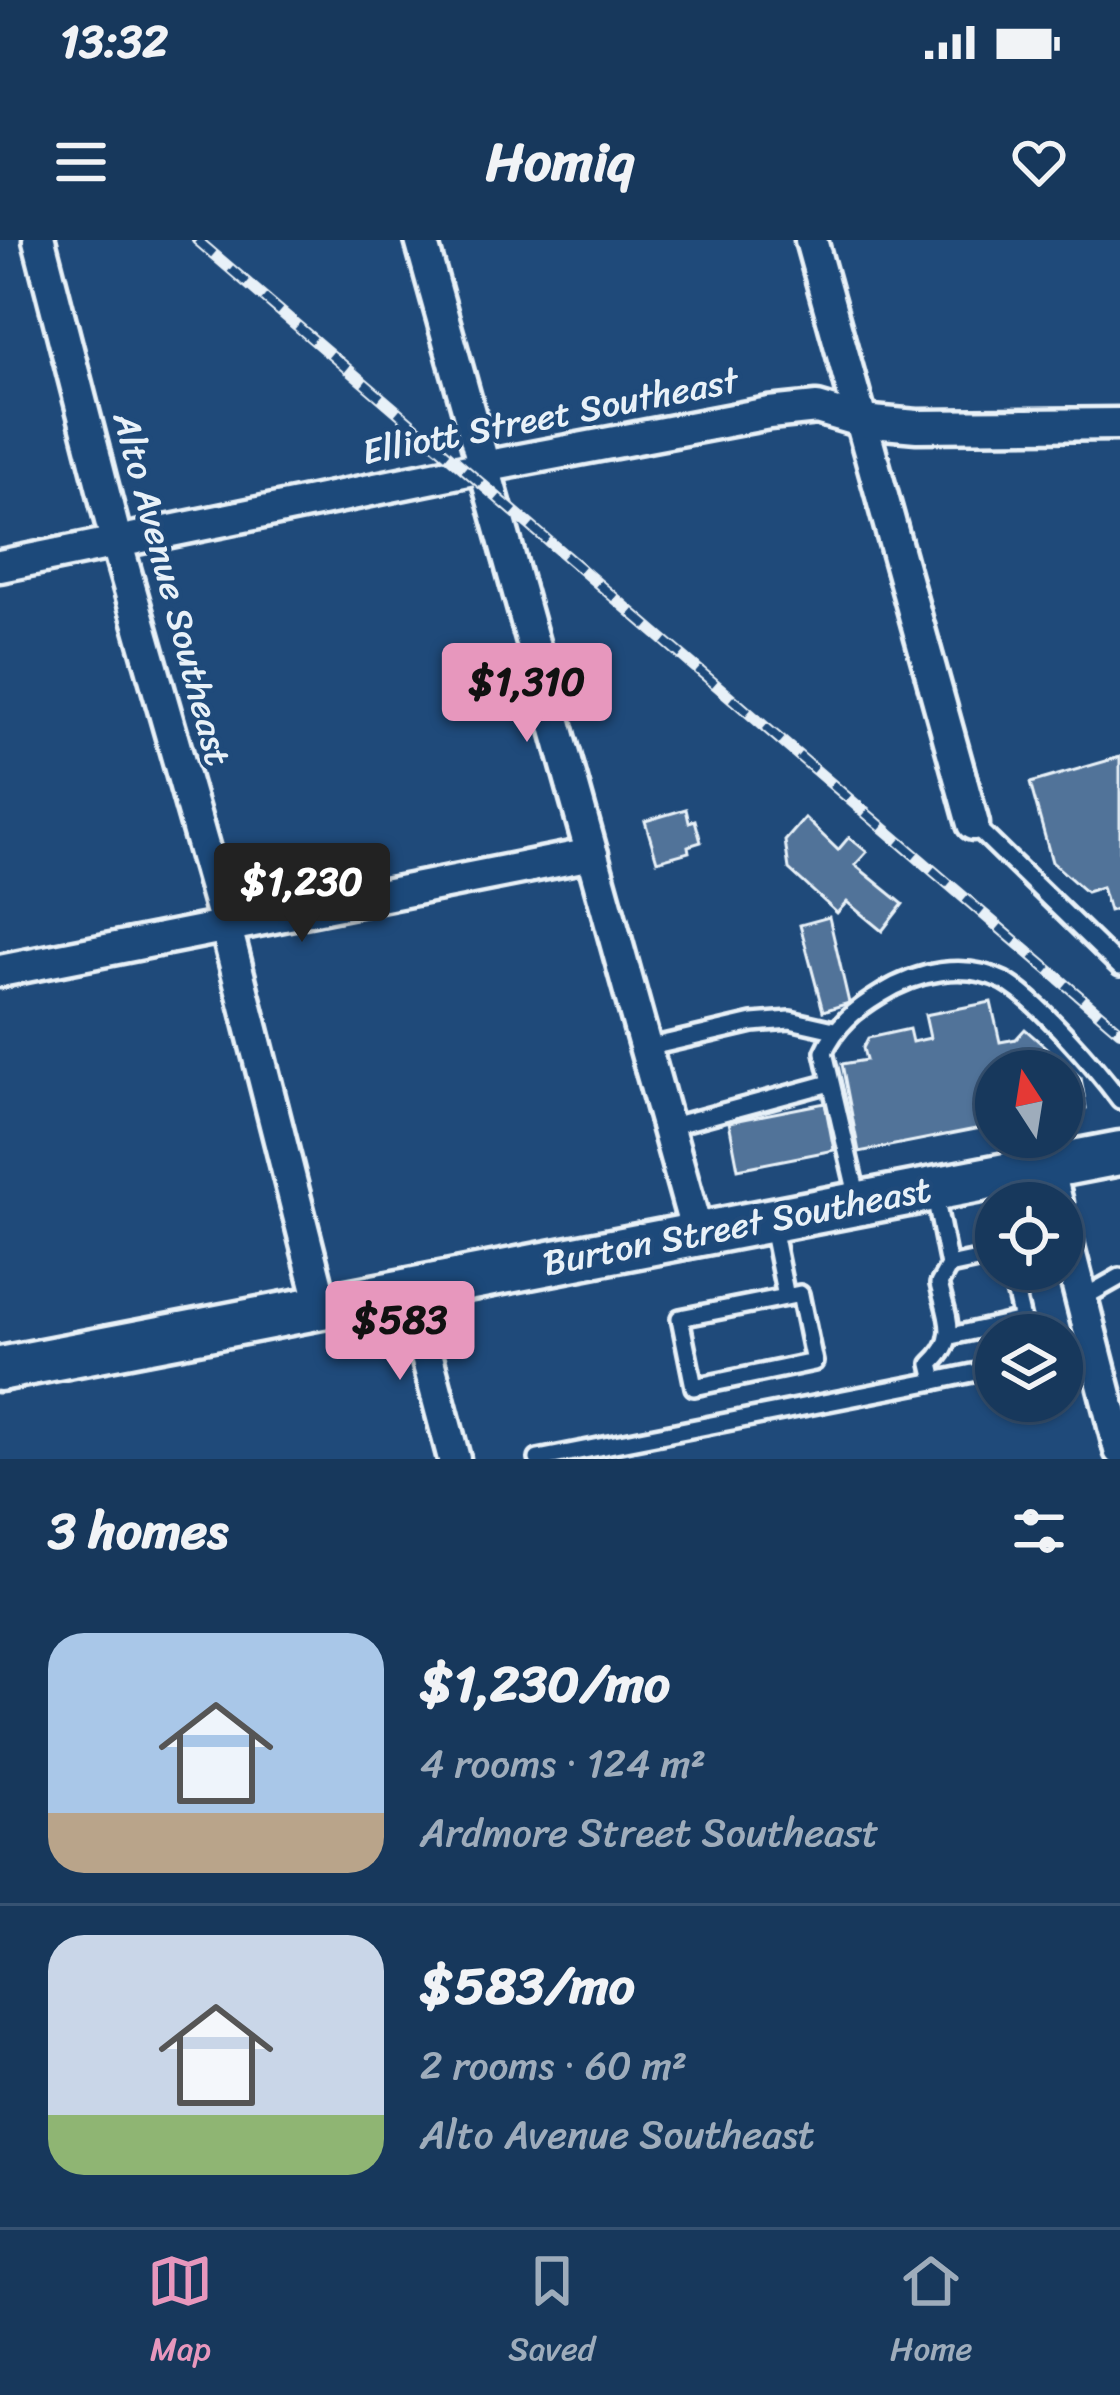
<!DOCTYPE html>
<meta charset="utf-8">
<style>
body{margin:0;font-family:Sriracha,sans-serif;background:#203f62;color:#f1f3f6;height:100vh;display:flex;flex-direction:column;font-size:45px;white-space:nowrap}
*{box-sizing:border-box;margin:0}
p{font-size:39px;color:#9eacbb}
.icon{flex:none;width:66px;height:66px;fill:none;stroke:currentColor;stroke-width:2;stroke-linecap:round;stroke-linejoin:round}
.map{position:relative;height:1219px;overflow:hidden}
.panel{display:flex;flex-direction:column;background:#17385c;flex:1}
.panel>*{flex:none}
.needle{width:78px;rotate:348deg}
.tools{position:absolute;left:975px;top:810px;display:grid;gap:24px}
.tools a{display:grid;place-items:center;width:108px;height:108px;border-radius:50%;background:#17385c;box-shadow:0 3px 9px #0004,0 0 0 3px #365272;font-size:60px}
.price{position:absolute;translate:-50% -102px;padding:0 27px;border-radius:12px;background:#e797bd;color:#111;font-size:39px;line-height:78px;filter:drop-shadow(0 3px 6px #0008)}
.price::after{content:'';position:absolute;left:50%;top:72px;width:36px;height:27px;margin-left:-18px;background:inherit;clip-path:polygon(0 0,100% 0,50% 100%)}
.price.selected{background:#222;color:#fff}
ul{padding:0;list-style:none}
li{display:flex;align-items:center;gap:36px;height:300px;padding:0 48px}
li+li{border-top:3px solid #365272}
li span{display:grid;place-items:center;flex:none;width:336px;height:240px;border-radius:36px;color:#555}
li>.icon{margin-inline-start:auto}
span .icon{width:144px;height:144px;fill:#fffc;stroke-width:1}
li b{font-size:51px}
h2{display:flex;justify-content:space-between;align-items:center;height:144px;padding:0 48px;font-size:51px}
.status{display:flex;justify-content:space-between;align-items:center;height:84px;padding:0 60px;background:#17385c;direction:ltr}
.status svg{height:33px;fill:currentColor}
header{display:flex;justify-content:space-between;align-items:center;height:156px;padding:0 48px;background:#17385c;font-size:54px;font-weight:700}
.tab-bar{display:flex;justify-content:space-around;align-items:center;height:168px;border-top:3px solid #365272;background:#17385c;font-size:33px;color:#9eacbb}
.tab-bar a{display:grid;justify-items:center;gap:6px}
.tab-bar .selected{color:#e797bd}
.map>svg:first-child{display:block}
.building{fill:#517399;stroke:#e8f1f8;stroke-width:3}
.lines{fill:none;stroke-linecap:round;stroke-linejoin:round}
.lane-casing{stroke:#e8f1f8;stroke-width:24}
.street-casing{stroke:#e8f1f8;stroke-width:39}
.secondary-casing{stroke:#e8f1f8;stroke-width:51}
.lane{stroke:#1f4a7a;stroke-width:15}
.street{stroke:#1f4a7a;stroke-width:30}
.secondary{stroke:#1f4a7a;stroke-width:42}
.rail-casing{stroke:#e8f1f8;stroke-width:12}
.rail{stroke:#1f4a7a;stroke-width:8;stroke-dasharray:22;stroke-linecap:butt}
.labels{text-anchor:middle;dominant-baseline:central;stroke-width:9;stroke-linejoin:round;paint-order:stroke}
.street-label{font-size:36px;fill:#e8f1f8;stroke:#1f4a7a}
</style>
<div class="status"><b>13:32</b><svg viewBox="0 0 49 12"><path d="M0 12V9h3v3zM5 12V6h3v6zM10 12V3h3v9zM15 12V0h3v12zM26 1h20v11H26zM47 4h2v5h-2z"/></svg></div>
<header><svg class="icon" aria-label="menu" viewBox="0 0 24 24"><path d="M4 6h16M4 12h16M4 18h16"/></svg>Homiq<svg class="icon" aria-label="heart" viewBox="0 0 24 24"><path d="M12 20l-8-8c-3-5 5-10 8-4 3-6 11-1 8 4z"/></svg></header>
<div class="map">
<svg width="1120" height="1219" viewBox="0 0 1120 1219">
<rect width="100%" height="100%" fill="#1f4a7a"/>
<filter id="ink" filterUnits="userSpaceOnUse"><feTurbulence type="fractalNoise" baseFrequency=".00833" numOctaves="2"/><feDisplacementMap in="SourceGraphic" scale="24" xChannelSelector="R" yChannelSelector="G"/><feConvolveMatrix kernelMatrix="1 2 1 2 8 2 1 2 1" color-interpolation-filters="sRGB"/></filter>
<g filter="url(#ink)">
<!-- building -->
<g class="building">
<path d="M1120,517V668L1109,671L1102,647L1086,652L1052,622L1030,543Z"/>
<path d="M686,569L689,582L695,580L701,602L688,606L689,612L657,621L645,581Z"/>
<path d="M805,578L838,610L849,597L867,612L855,625L903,664L882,691L847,662L837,673L789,629L785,601Z"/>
<path d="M829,677L849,763L823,771L800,685Z"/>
<path d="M991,762L1000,802L1016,799L1025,789L1081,838L1086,868L1062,872V831H996V885L859,912L842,824L866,820L863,808L868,798L909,789L912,802L930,798L925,775Z"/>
<path d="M825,863L834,910L738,929L729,882Z"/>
</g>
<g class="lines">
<!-- lane casing -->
<g class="lane-casing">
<g id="lane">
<path d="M973,584L1120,727"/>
<path d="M646,808L753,783L790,780L834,790"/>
<path d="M668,887L830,843"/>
<path d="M934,951L949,1026L939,1044C947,1077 960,1098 931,1124L935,1141L996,1128"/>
<path d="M858,959L824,812C836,785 856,769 881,754C916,732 964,721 1004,741C1037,759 1097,829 1120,860"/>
<path d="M771,982L786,1057L680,1078L694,1147L814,1122L800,1054L786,1057"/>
<path d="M949,1026L996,1016"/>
<path d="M1081,1059L1120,1037"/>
<path d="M951,1096L1022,1080L1010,1029"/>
<path d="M1062,1114L1094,1107"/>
<path d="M538,1219L935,1141"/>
</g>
</g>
<!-- street casing -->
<g class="street-casing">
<g id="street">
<path d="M39,0L117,304L226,687L322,1066"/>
<path d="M421,0L697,993"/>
<path d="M811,0L973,584"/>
<path d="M0,326L483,227L769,173L817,168L861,181L917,186L1120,184"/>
<path d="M0,731L592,614"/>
<path d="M1048,927L1057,963"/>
<path d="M1062,983L1120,1210"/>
<path d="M409,1049L454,1219"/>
</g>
</g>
<!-- secondary casing -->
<g class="secondary-casing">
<path id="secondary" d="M0,1129L1120,913"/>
</g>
<!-- lane -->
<use href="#lane" class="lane"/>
<!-- street -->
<use href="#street" class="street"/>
<!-- secondary -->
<use href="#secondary" class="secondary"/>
<!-- rail casing -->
<g class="rail-casing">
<path id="rail" d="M197,0L1120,791"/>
</g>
<!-- rail -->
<use href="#rail" class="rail"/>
</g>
</g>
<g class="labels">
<!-- street labels -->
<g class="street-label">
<text transform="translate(550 176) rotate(-11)">Elliott Street Southeast</text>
<text transform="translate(172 349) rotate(75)">Alto Avenue Southeast</text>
<text transform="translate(737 986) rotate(-11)">Burton Street Southeast</text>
</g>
</g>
</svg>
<div class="tools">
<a><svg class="needle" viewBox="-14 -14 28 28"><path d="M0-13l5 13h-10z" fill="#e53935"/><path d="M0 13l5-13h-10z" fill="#9eacbb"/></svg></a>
<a><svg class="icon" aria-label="locate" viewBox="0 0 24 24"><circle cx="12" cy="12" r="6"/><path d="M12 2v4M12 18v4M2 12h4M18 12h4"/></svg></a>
<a><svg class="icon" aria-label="layers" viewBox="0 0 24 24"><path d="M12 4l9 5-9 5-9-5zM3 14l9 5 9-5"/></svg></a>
</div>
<b class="price" style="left:527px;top:505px">$1,310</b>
<b class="price selected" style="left:302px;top:705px">$1,230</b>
<b class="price" style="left:400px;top:1143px">$583</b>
</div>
<section class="panel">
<h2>3 homes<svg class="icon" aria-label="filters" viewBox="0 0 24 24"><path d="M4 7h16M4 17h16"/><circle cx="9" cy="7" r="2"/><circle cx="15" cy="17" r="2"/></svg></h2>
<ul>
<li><span style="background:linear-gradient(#a9c7e8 75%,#b9a48a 0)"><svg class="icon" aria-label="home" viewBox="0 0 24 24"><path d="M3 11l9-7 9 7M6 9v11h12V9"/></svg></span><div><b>$1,230/mo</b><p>4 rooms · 124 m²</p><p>Ardmore Street Southeast</p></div></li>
<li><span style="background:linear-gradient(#c9d6e8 75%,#8fb573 0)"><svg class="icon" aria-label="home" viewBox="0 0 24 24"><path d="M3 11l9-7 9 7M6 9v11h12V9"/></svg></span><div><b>$583/mo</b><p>2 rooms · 60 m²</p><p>Alto Avenue Southeast</p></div></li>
</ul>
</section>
<nav class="tab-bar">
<a class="selected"><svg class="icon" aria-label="map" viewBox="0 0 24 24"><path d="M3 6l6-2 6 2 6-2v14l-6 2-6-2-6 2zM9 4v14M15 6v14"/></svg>Map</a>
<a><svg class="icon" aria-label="saved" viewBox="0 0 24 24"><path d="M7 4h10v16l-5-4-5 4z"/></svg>Saved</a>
<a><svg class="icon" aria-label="home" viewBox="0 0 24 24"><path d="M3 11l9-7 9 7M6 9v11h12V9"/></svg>Home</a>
</nav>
